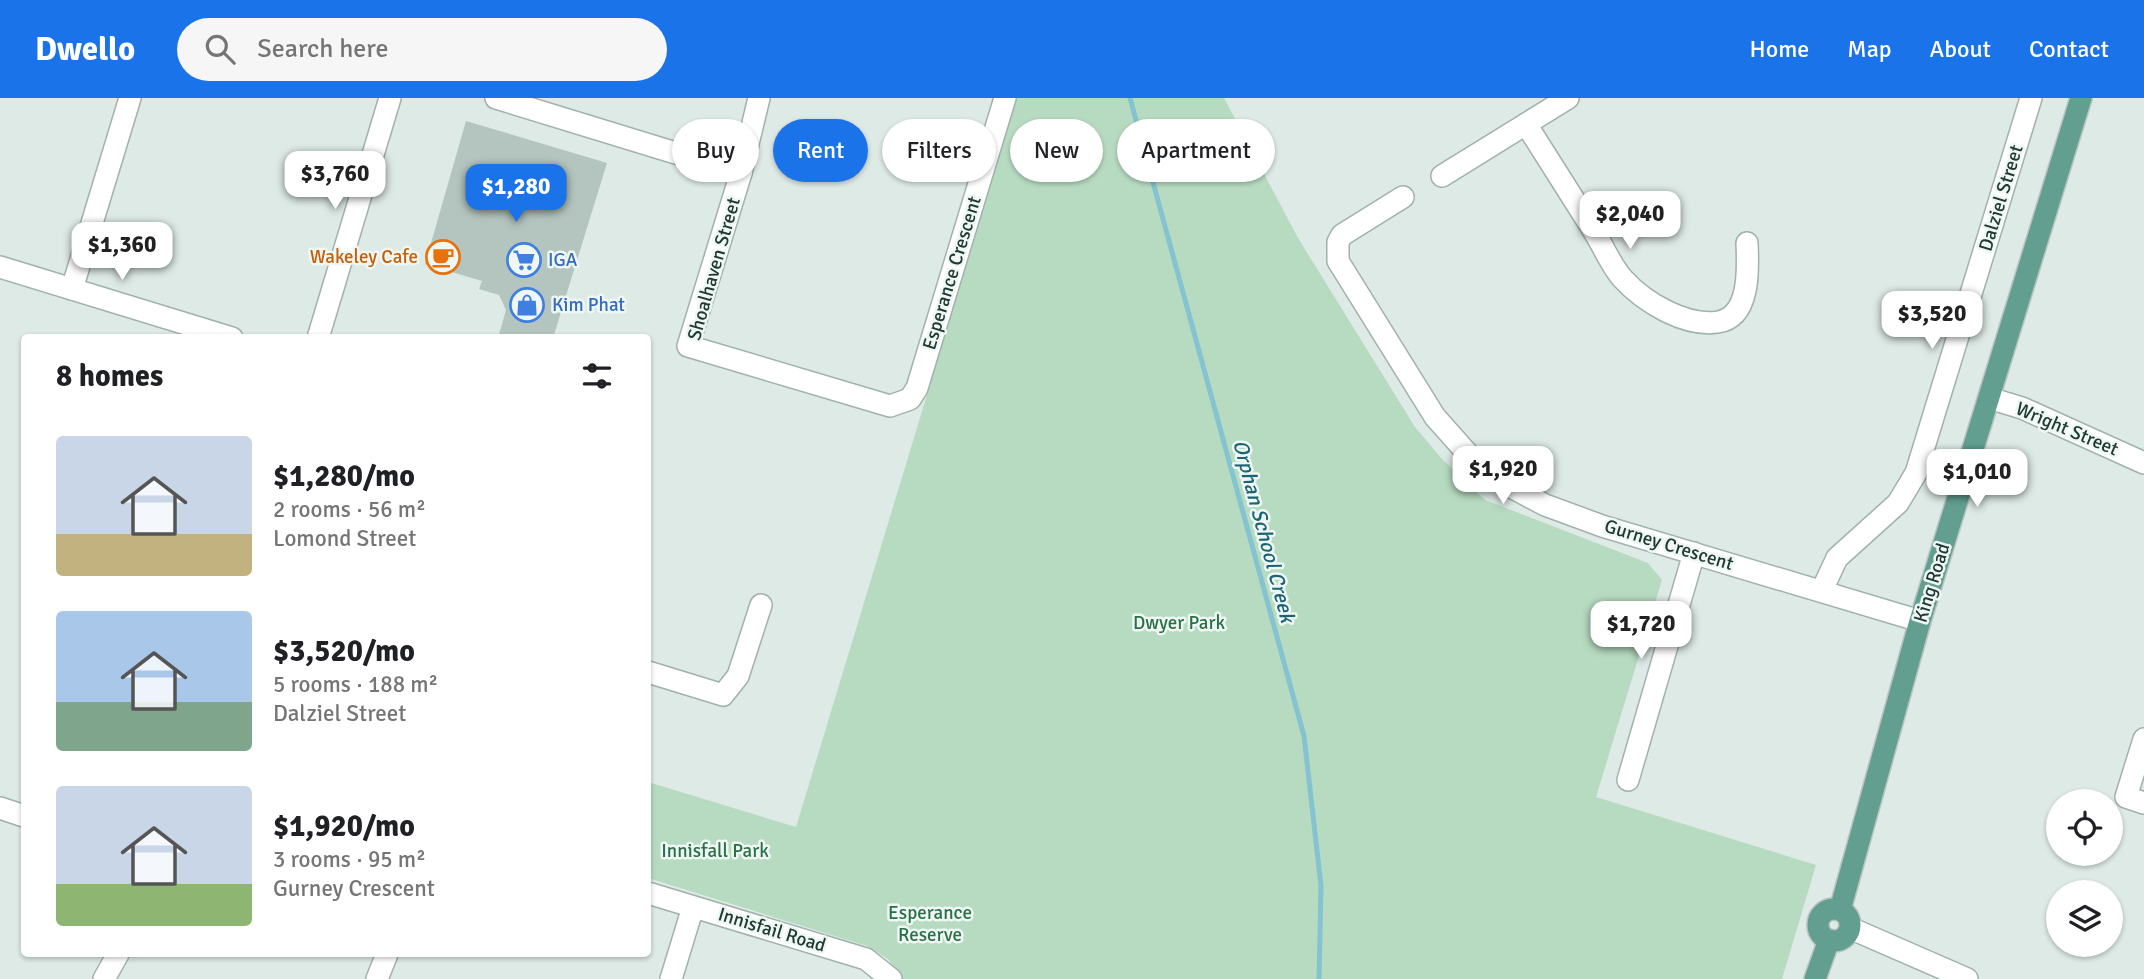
<!DOCTYPE html>
<meta charset="utf-8">
<style>
body{margin:0;font-family:Signika,sans-serif;background:#f6f6f6;color:#202124;height:100vh;display:flex;flex-direction:column;font-size:26px;white-space:nowrap}
*{box-sizing:border-box;margin:0}
p{font-size:23px;color:#757577}
.icon{flex:none;width:38px;height:38px;fill:none;stroke:currentColor;stroke-width:2;stroke-linecap:round;stroke-linejoin:round}
.map{position:relative;flex:1;overflow:hidden}
.side{position:absolute;left:21px;top:236px;width:630px;height:623px;display:flex;flex-direction:column;background:#fff;border-radius:7px;box-shadow:0 2px 5px #0004}
.side>*{flex:none}
.top-card{position:absolute;left:672px;top:21px;width:665px;height:63px;display:flex;gap:14px}
.buttons{position:absolute;left:2046px;top:691px;display:grid;gap:14px}
.buttons a{display:grid;place-items:center;width:77px;height:77px;border-radius:50%;background:#fff;box-shadow:0 2px 5px #0004;font-size:35px}
.price{position:absolute;translate:-50% -60px;padding:0 16px;border-radius:14px;background:#fff;color:#222;font-size:23px;line-height:46px;filter:drop-shadow(0 2px 4px #0008)}
.price::after{content:'';position:absolute;left:50%;top:42px;width:21px;height:16px;margin-left:-10px;background:inherit;clip-path:polygon(0 0,100% 0,50% 100%)}
.price.active{background:#1a73e8;color:#fff}
ul{padding:0;list-style:none}
li{display:flex;align-items:center;gap:21px;height:175px;padding:0 35px}
li span{display:grid;place-items:center;flex:none;width:196px;height:140px;border-radius:7px;color:#555}
li>.icon{margin-inline-start:auto}
span .icon{width:84px;height:84px;fill:#fffc;stroke-width:1}
li b{font-size:30px}
h2{display:flex;justify-content:space-between;align-items:center;height:84px;padding:0 35px;font-size:30px}
.tag{padding:0 24px;border-radius:32px;background:#fff;box-shadow:0 2px 5px #0004;font-size:24px;line-height:63px}
.tag.active{background:#1a73e8;color:#fff}
header{display:flex;align-items:center;gap:42px;box-sizing:border-box;height:98px;padding:0 35px;background:#1a73e8;color:#fff}
header strong{font-size:33px}
nav{display:flex;gap:38px;margin-inline-start:auto;font-size:24px}
.search{width:490px;height:63px;background:#f6f6f6;display:flex;align-items:center;gap:18px;box-sizing:border-box;padding:0 24px;border-radius:38px;color:#757577;font-size:26px}
.map>svg:first-child{display:block}
.green{fill:#b7dbc1}
.lines{fill:none;stroke-linecap:round;stroke-linejoin:round}
.stream{stroke:#85c3d0;stroke-width:5}
.building{fill:#b4c4be}
.minor-casing{stroke:#a1b1ac;stroke-width:24}
.major-casing{stroke:#bcc4c2;stroke-width:24}
.minor{stroke:#fff;stroke-width:21}
.major{stroke:#629f91;stroke-width:21}
.labels{text-anchor:middle;dominant-baseline:central;stroke-width:5;stroke-linejoin:round;paint-order:stroke}
.street-label{font-size:19px;fill:#203933;stroke:#eef7f3}
.food-label{font-size:19px;fill:#c56008;stroke:#eef7f3;text-anchor:end}
.shop-label{font-size:19px;fill:#366cbe;stroke:#eef7f3;text-anchor:start}
.park-label{font-size:19px;fill:#2a7046;stroke:#eef7f3}
.water-label{font-size:21px;font-style:italic;fill:#1b6474;stroke:#eef7f3}
</style>
<header>
<strong>Dwello</strong>
<div class="search"><svg class="icon" aria-label="search" viewBox="0 0 24 24"><circle cx="10" cy="10" r="6"/><path d="M15 15l6 6"/></svg>Search here</div>
<nav><a>Home</a><a>Map</a><a>About</a><a>Contact</a></nav>
</header>
<div class="map">
<svg width="2144" height="881" viewBox="0 0 2144 881">
<rect width="100%" height="100%" fill="#deeae5"/>
<!-- green -->
<path class="green" d="M1017,0H1224L1298,140L1415,329L1442,361L1485,402L1648,465L1662,482L1596,699L1816,767L1782,881H903L888,861L867,848L648,780V684L796,729Z"/>
<g class="lines">
<!-- stream -->
<path class="stream" d="M1130,0L1304,638L1321,788L1319,881"/>
</g>
<!-- building -->
<path class="building" d="M466,23L607,65L553,240H498L506,212L499,197L479,191L482,183L425,166Z"/>
<g class="lines">
<!-- minor casing -->
<g class="minor-casing">
<g id="minor">
<path d="M496,0L741,75"/>
<path d="M759,0L741,75L688,248L890,308L910,301L917,290L1005,0"/>
<path d="M1526,26C1549,62 1572,99 1595,135C1604,150 1612,169 1623,181C1645,205 1686,229 1718,224C1751,219 1748,169 1747,145"/>
<path d="M1442,78L1568,0"/>
<path d="M1403,99L1342,137L1338,144V163L1435,319L1468,356L1498,382L1545,407L1602,428L1920,523"/>
<path d="M0,169L232,240"/>
<path d="M72,191L130,0"/>
<path d="M318,240L390,0"/>
<path d="M1989,300L2022,310L2144,365"/>
<path d="M1822,492L1837,460L1898,405L1916,375L2031,0"/>
<path d="M648,574L723,597L738,578L761,507"/>
<path d="M2144,641L2126,699L2144,705"/>
<path d="M1628,682L1694,455"/>
<path d="M0,710L24,718"/>
<path d="M648,795L866,861L891,881"/>
<path d="M1850,830L1967,881"/>
<path d="M104,881L118,856"/>
<path d="M377,881L387,856"/>
<path d="M671,881L693,809"/>
</g>
</g>
<!-- major casing -->
<g class="major-casing">
<g id="major">
<circle cx="1834" cy="827" r="16"/>
<path d="M1840,812L1920,523L2081,0"/>
<path d="M1815,881L1829,842"/>
</g>
</g>
<!-- minor -->
<use href="#minor" class="minor"/>
<!-- major -->
<use href="#major" class="major"/>
</g>
<!-- icons -->
<defs>
<g id="cafe-ring" transform="scale(1.75)"><circle r="9.5" fill="#eef7f3" stroke="#e8710a" stroke-width="1.5"/><path d="M-5.5-4.5H6V0H3Q3 3.5 0 3.5H-2.5Q-5.5 3.5-5.5 0ZM3-3.2v2h1.7v-2ZM-6 4.5H4V6H-6Z" fill="#e8710a"/></g>
<g id="supermarket-ring" transform="scale(1.75)"><circle r="9.5" fill="#eef7f3" stroke="#3f7fe0" stroke-width="1.5"/><path d="M-6-5.5h2.5l.6 2H6L4.5 2H-2.5L-4.4-4H-6ZM-1.5 3.2a1.3 1.3 0 1 0 .1 0ZM3 3.2a1.3 1.3 0 1 0 .1 0Z" fill="#3f7fe0"/></g>
<g id="shop-ring" transform="scale(1.75)"><circle r="9.5" fill="#eef7f3" stroke="#3f7fe0" stroke-width="1.5"/><path d="M-5-2.5h2.3a2.7 3.5 0 0 1 5.4 0H5L5.5 6h-11ZM-1.5-2.5h3a1.5 2.3 0 0 0-3 0Z" fill="#3f7fe0"/></g>
</defs>
<g fill-rule="evenodd">
<use href="#cafe-ring" x="443" y="159"/>
<use href="#supermarket-ring" x="524" y="162"/>
<use href="#shop-ring" x="527" y="207"/>
</g>
<g class="labels">
<!-- street labels -->
<g class="street-label">
<text transform="translate(2001 100) rotate(-73)">Dalziel Street</text>
<text transform="translate(714 171) rotate(-74)">Shoalhaven Street</text>
<text transform="translate(952 175) rotate(-73)">Esperance Crescent</text>
<text transform="translate(2067 331) rotate(23)">Wright Street</text>
<text transform="translate(1669 447) rotate(17)">Gurney Crescent</text>
<text transform="translate(1932 485) rotate(-73)">King Road</text>
<text transform="translate(772 832) rotate(17)">Innisfail Road</text>
</g>
<!-- food labels -->
<g class="food-label">
<text x="418" y="159">Wakeley Cafe</text>
</g>
<!-- shop labels -->
<g class="shop-label">
<text x="548" y="162">IGA</text>
<text x="552" y="207">Kim Phat</text>
</g>
<!-- park labels -->
<g class="park-label">
<text x="1179" y="525">Dwyer Park</text>
<text x="715" y="753">Innisfall Park</text>
<text x="930" y="815">Esperance<tspan x="930" dy="22">Reserve</tspan></text>
</g>
<!-- water labels -->
<g class="water-label">
<text transform="translate(1264 433) rotate(75)">Orphan School Creek</text>
</g>
</g>
</svg>
<div class="buttons">
<a><svg class="icon" aria-label="locate" viewBox="0 0 24 24"><circle cx="12" cy="12" r="6"/><path d="M12 2v4M12 18v4M2 12h4M18 12h4"/></svg></a>
<a><svg class="icon" aria-label="layers" viewBox="0 0 24 24"><path d="M12 4l9 5-9 5-9-5zM3 14l9 5 9-5"/></svg></a>
</div>
<b class="price" style="left:335px;top:113px">$3,760</b>
<b class="price active" style="left:516px;top:126px">$1,280</b>
<b class="price" style="left:1630px;top:153px">$2,040</b>
<b class="price" style="left:122px;top:184px">$1,360</b>
<b class="price" style="left:1932px;top:253px">$3,520</b>
<b class="price" style="left:1503px;top:408px">$1,920</b>
<b class="price" style="left:1977px;top:411px">$1,010</b>
<b class="price" style="left:1641px;top:563px">$1,720</b>
<div class="top-card">
<a class="tag">Buy</a>
<a class="tag active">Rent</a>
<a class="tag">Filters</a>
<a class="tag">New</a>
<a class="tag">Apartment</a>
</div>
<section class="side">
<h2>8 homes<svg class="icon" aria-label="filters" viewBox="0 0 24 24"><path d="M4 7h16M4 17h16"/><circle cx="9" cy="7" r="2"/><circle cx="15" cy="17" r="2"/></svg></h2>
<ul>
<li><span style="background:linear-gradient(#c9d6e8 70%,#c2b280 0)"><svg class="icon" aria-label="home" viewBox="0 0 24 24"><path d="M3 11l9-7 9 7M6 9v11h12V9"/></svg></span><div><b>$1,280/mo</b><p>2 rooms · 56 m²</p><p>Lomond Street</p></div></li>
<li><span style="background:linear-gradient(#a9c7e8 65%,#7fa58c 0)"><svg class="icon" aria-label="home" viewBox="0 0 24 24"><path d="M3 11l9-7 9 7M6 9v11h12V9"/></svg></span><div><b>$3,520/mo</b><p>5 rooms · 188 m²</p><p>Dalziel Street</p></div></li>
<li><span style="background:linear-gradient(#c9d6e8 70%,#8fb573 0)"><svg class="icon" aria-label="home" viewBox="0 0 24 24"><path d="M3 11l9-7 9 7M6 9v11h12V9"/></svg></span><div><b>$1,920/mo</b><p>3 rooms · 95 m²</p><p>Gurney Crescent</p></div></li>
</ul>
</section>
</div>
